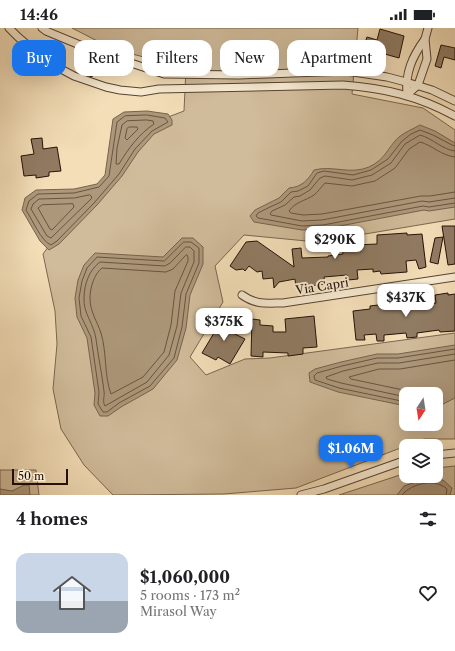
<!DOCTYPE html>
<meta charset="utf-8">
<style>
body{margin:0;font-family:"Libre Caslon Text",serif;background:#f6f6f6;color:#202124;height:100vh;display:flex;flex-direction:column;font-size:15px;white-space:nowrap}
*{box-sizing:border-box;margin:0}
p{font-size:13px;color:#757577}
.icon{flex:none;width:22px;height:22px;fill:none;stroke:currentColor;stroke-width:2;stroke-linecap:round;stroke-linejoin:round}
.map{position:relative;height:467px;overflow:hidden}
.sheet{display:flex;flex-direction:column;background:#fff;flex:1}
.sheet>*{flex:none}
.banner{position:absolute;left:12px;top:12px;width:431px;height:36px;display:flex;gap:8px}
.needle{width:26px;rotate:192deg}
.fabs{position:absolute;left:399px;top:359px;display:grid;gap:8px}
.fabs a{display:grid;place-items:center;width:44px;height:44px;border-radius:8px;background:#fff;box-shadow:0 4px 16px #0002;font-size:20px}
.scale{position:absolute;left:12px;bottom:10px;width:56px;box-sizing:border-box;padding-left:4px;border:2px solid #251006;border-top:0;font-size:11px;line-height:14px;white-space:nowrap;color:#251006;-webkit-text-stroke:3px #f7ead1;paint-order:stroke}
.price{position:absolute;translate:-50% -34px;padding:0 9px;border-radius:8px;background:#fff;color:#222;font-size:13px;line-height:26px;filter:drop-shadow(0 1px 2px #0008)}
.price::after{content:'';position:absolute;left:50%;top:24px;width:12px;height:9px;margin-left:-6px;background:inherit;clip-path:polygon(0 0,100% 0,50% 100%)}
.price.on{background:#1a73e8;color:#fff}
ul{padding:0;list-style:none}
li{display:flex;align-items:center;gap:12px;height:100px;padding:0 16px}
li span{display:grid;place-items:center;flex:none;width:112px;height:80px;border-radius:12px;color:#555}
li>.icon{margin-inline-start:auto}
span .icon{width:48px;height:48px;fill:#fffc;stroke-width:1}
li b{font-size:17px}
h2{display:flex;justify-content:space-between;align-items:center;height:48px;padding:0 16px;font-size:17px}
.pill{padding:0 14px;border-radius:12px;background:#fff;box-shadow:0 4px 16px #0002;font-size:14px;line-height:36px}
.pill.on{background:#1a73e8;color:#fff}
.status{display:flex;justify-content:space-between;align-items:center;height:28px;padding:0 20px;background:#fff;direction:ltr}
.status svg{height:11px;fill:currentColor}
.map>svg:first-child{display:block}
.green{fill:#d0bb9a;stroke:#7a6650;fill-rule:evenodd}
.water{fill:#ad987b;stroke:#77624c}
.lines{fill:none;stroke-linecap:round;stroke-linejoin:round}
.shore{stroke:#695440;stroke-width:1}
.building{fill:#907b63;stroke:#251006}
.street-casing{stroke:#584432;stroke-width:9}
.street{stroke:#f7ead1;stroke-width:7}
.labels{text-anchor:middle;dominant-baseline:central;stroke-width:4;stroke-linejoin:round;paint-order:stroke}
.street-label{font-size:12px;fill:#251006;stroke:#f7ead1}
</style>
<div class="status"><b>14:46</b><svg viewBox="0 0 49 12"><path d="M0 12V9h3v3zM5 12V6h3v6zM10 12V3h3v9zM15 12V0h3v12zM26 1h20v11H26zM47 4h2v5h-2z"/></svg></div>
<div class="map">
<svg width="455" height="467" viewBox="0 0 455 467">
<rect width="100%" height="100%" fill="#f3deb8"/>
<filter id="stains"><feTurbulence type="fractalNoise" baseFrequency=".005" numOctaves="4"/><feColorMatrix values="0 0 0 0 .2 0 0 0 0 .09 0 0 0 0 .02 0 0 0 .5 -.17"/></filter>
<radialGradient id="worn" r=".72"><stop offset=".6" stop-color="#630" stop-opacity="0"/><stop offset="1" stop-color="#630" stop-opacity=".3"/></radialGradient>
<!-- green -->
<g class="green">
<path d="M72,0H358L352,66L423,80L455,102V191L317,214L244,207L215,238L223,274L190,329L206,347L245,331L270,330L455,305V411H424L296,460L224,466L113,467L84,437L61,401L53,361L57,316L55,283L43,226L62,200L155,94L184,83L186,40L113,21ZM406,366H436V396H406Z"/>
<path d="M455,438V467H339L406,445V448H436V440Z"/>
<path d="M0,442H36L39,467H0Z"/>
</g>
<!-- water -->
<g class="water">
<path d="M147,83L168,86L172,92V97L154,106L138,124L122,148L97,177L59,216L49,222L40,213L22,182L25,170L36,162L74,161L97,156L105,147L113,91L124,84Z"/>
<path d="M420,97L435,103L455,115V179L429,183L424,182L324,201L302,202L254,194L250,188L255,182L279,170L289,160C302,159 308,152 314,142C333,137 350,147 369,139C386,131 387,120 399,109C405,104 413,101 420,97Z"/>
<path d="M182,210H193L203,219V236L190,267L186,300L177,332L153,361L121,379L108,388H100L94,377L95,365L87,310L77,289L75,270L78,252L84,237L95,225L163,229Z"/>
<path d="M455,317V370L441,377H436V366H406V378L338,364L310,354L309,345L315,341L341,334L377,326H398Z"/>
<path d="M425,451L443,452L452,460L450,467H397L404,458Z"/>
<path d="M24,457H29L30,467H0V461L12,463Z"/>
</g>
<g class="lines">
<!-- shore -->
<g class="shore">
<path d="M147,87L165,90L168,94L152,103L135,121L119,146L94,175L57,213L51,217C41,213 32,191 26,182L29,173L38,166L74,165L99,159L109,148L117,94L125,88Z"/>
<path d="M147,92L153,93L154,96C139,106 128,121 119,136H116L117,120L122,97L127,93Z"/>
<path d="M129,99H137L138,101L127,112L125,110L127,101Z"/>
<path d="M455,118L452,117L433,107L420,102L411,106L402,113L388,131L371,142L353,147L324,143L317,145L308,158L298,163L291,164L281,174L270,179L258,185L256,188L258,190L302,198L323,197L423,178L429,179L455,175"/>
<path d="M455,123C443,122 432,110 420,107L405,116L391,135L372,147L352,152L325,148L320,150L310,162L300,168L294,169L285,177L272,183L270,186L271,187L302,193L322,192L422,173L429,174L455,170"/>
<path d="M455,129C442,128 432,117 420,114L409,121L395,140L375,153L352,158L325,155C321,159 318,164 314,167C305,173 295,174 289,183L291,185L303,187L322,186L421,168H430L455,164"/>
<path d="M90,167L92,169L91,171L51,210L47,208L31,181L33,176L39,171L74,170Z"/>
<path d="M73,176L74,179L52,202L50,201L38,180L42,177Z"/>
<path d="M184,214H191L199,220V235L186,266L182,299L174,330L150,358L119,375L107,384H103L98,376L99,364L91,309L81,288L79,270L82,253L87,240L97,229L164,233Z"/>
<path d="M186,219H190L194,223V234L181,265L177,298L169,327L147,354L105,378C102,373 105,368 104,363C102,346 98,328 96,311C94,296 83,285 84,270C84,257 89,242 100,234L165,238L170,235Z"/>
<path d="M187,227L188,229V233L175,263L171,297L164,324L143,349L111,366C104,347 107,325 101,305C97,293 90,284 90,270C90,260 94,246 102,240L166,244L173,241L185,228Z"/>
<path d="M415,366L408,363L351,351L349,349L379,341H400L455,332"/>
<path d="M406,369L341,355L327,351L326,349L343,343L378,335H399L455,326"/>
<path d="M406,374L339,360L315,352L314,348L317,345L342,338L377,330H398L455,321"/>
<path d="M402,467C412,455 435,450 447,461L446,467"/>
</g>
</g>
<!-- building -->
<g class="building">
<path d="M380,1L404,8L399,30L363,20L367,9L377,12Z"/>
<path d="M441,17L455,20V32L444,29L441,40L435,38Z"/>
<path d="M88,26L98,29L92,49L82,46Z"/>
<path d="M42,110L43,121L57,119L61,143L49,144V148L36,150V147L24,148L21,128L34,126L31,111Z"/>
<path d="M442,198H455V236L448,237Z"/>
<path d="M407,205V207L422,206L426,239L419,241L416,232L406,233L407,244L381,246L380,243L373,244V241L357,242L358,251L348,252L347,247L324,249L325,256L296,260L295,251L279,254L274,260L273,250L263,251L262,243L257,244L249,238L245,243L243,241L236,242L230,238L246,214L257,213L294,239L292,221L301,220L302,230L328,229V228L343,226L342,213L354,212L355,217L377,216V207Z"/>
<path d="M443,209L438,236L430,234L435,210Z"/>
<path d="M448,265V267L455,266V303L440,304L439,302L417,305V309L407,310L406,305L384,307V313H377L376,306L364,307L365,312H356L353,283L370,281V278L386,276V275L413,271L414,278L436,275L435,267Z"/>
<path d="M226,285L236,290L229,303L245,311L230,336L218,329L216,332L202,325Z"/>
<path d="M314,288L317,319L303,320V326L288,328V325L263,324V329L251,328L252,291L260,292V297L273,298V304H286L285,291Z"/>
</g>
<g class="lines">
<!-- street casing -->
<g class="street-casing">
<g id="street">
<path d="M9,0L18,9L46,33L74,48L106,59L120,62L141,64L159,61L343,57C384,60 418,68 455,88"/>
<path d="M42,0L46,3L92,22L164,46L239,47L346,43L387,49L406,54L432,62L455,73"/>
<path d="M407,67L418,57L427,31L425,11L428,0"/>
<path d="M407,67C405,45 412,29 425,11"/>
<path d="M242,267C256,277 266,275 283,275L455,249"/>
<path d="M436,427L455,425"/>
<path d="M301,467L324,461L406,432"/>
</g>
</g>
<!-- street -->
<use href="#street" class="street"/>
</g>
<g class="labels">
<!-- street labels -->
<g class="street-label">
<text transform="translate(322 258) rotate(-9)">Via Capri</text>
</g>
</g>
<rect width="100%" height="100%" filter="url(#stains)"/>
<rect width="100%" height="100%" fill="url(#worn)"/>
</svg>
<div class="fabs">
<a><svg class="needle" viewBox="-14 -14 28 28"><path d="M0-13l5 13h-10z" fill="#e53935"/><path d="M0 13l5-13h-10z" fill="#757577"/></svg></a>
<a><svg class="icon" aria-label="layers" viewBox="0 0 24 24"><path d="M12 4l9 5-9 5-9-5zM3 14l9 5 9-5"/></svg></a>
</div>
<div class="scale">50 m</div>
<b class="price" style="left:335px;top:232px">$290K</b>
<b class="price" style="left:406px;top:290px">$437K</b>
<b class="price" style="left:224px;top:314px">$375K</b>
<b class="price on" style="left:351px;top:441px">$1.06M</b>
<div class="banner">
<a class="pill on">Buy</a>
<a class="pill">Rent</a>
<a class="pill">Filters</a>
<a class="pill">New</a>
<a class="pill">Apartment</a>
</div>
</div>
<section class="sheet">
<h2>4 homes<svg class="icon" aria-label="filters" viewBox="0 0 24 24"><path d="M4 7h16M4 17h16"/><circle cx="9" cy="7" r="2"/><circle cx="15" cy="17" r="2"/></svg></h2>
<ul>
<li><span style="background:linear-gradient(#c9d6e8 60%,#9aa5b1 0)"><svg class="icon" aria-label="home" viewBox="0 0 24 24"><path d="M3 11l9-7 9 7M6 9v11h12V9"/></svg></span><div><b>$1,060,000</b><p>5 rooms · 173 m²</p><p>Mirasol Way</p></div><svg class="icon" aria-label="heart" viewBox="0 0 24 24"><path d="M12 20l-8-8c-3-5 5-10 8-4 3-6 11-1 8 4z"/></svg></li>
</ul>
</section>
